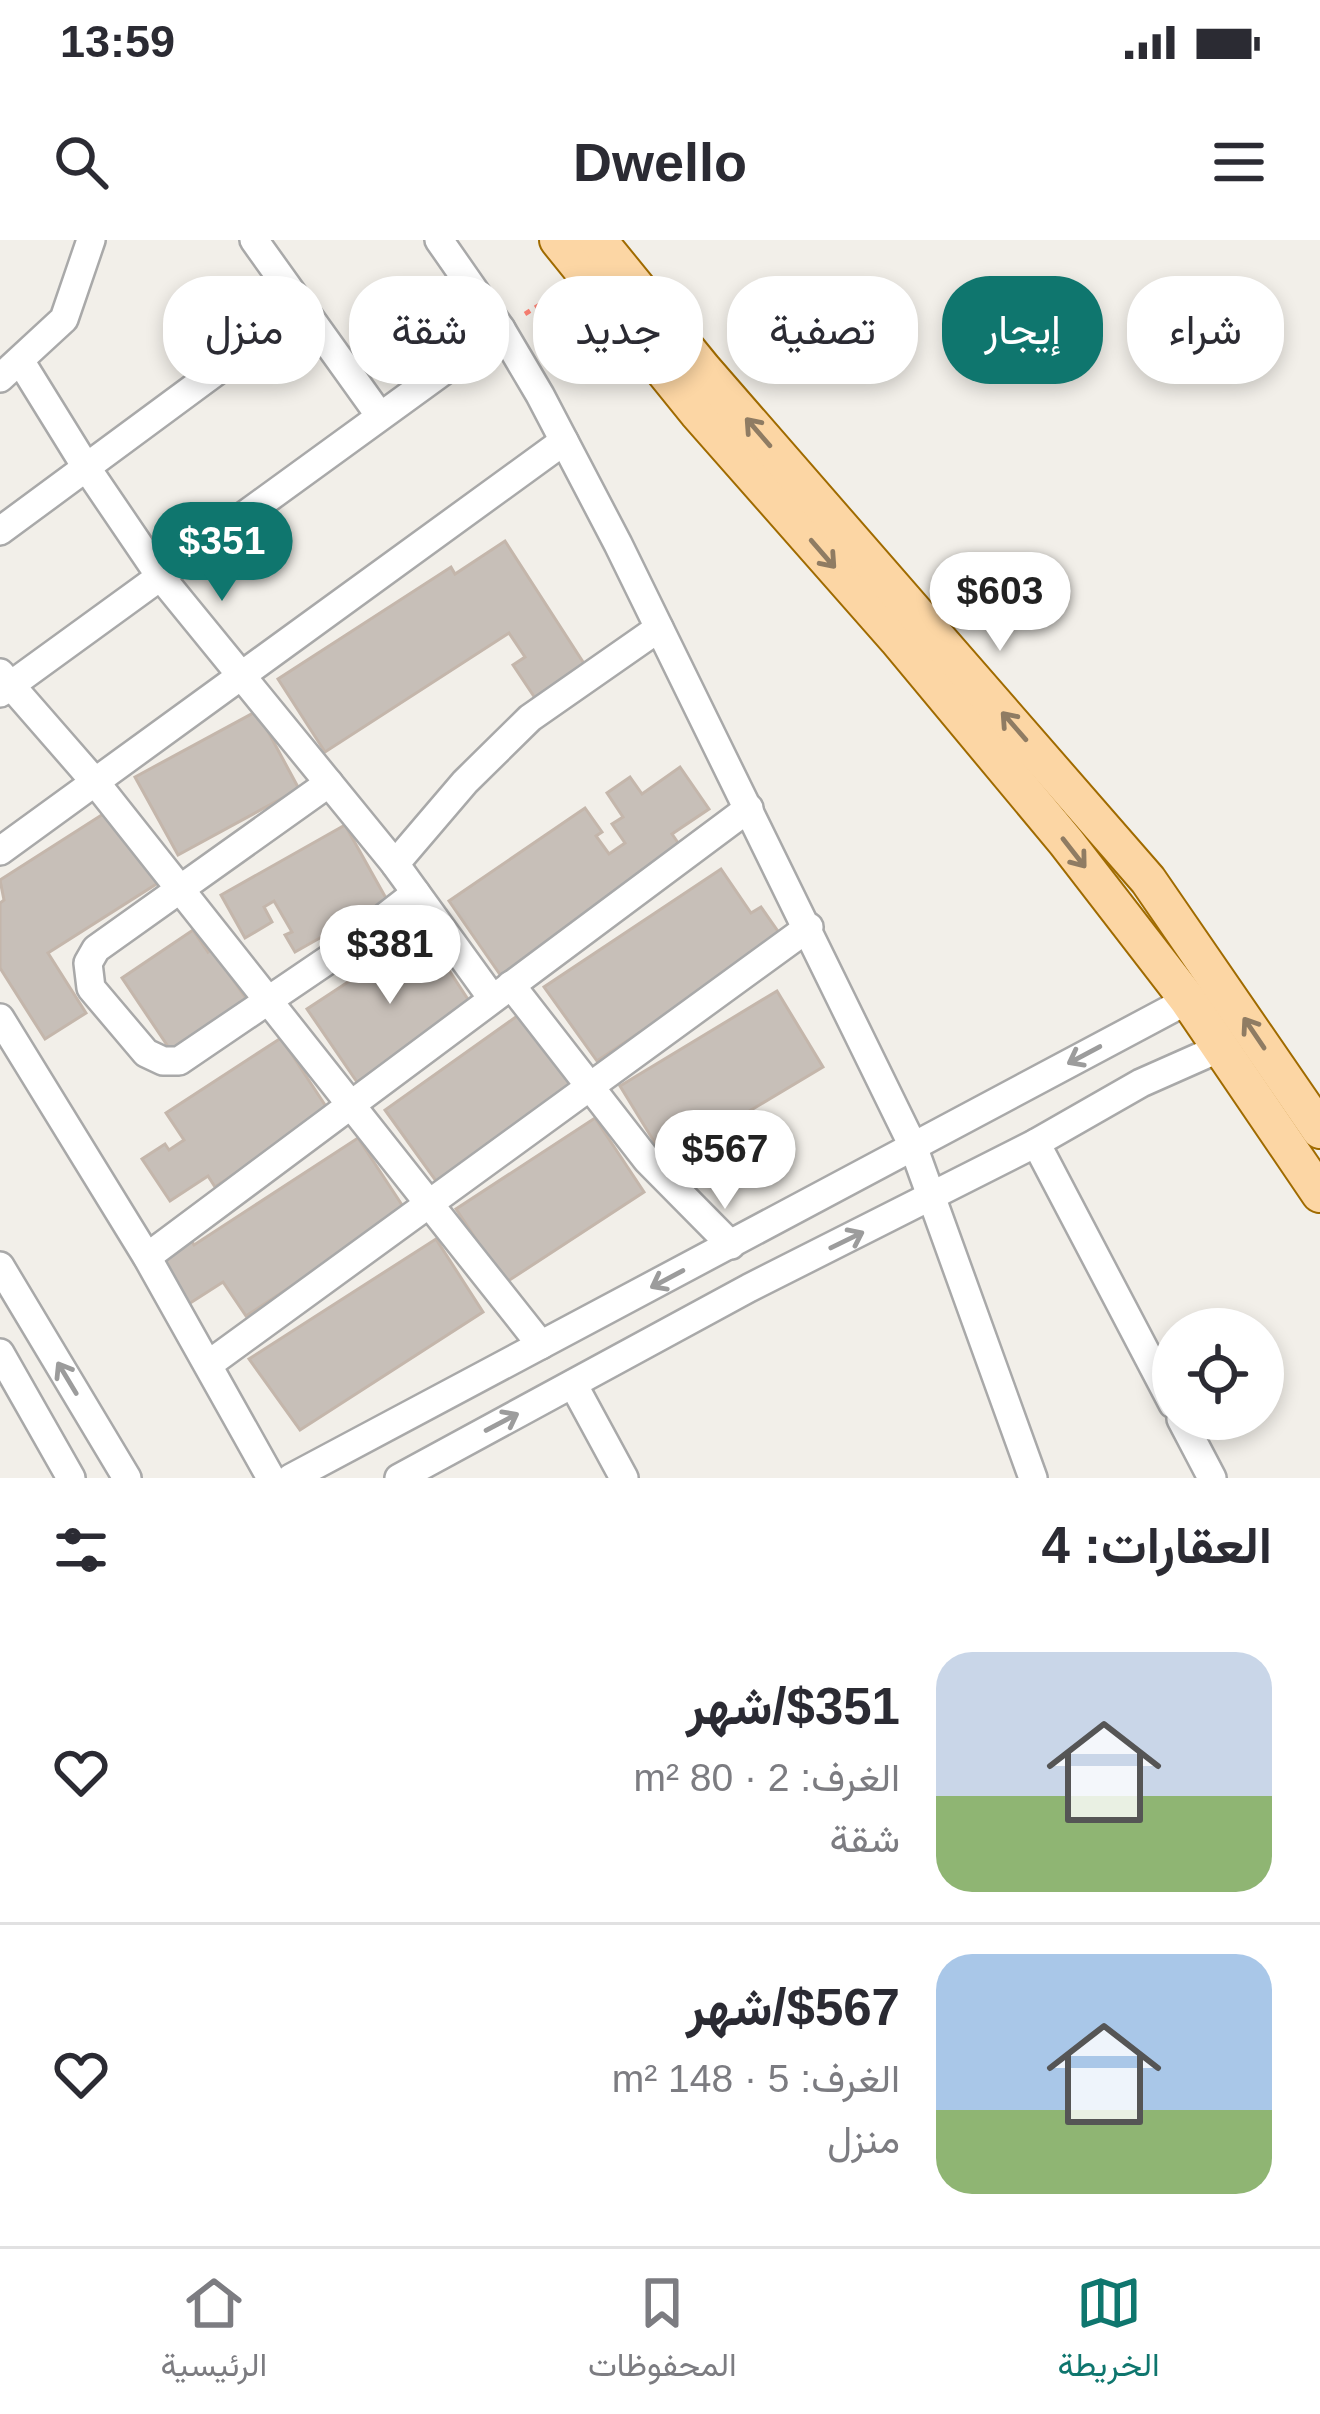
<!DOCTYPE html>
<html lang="ar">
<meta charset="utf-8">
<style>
body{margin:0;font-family:Helvetica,Vazirmatn,sans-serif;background:#f2f2f3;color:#2b2b33;direction:rtl;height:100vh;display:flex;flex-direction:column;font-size:45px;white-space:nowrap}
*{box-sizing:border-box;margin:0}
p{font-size:39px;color:#7c7c81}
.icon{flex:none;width:66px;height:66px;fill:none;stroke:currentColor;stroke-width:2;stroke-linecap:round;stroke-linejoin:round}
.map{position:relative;height:1238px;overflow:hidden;direction:ltr}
.side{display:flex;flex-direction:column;background:#fff;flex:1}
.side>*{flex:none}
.guide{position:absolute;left:36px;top:36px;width:1248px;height:108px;direction:rtl;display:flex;gap:24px}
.tools{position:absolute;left:1152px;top:1068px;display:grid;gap:24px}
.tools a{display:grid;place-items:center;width:132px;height:132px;border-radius:50%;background:#fff;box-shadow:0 6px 18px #0003;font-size:60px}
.price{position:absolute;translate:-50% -102px;padding:0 27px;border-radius:42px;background:#fff;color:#222;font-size:39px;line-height:78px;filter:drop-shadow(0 3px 6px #0008)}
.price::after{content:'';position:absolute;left:50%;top:72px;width:36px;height:27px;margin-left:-18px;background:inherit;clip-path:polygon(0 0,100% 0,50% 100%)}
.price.on{background:#0f766e;color:#fff}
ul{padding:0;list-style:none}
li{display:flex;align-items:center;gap:36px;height:300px;padding:0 48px}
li+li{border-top:3px solid #e1e1e2}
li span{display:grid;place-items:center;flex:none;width:336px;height:240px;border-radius:36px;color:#555}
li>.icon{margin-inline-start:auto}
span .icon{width:144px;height:144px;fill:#fffc;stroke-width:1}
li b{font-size:51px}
h2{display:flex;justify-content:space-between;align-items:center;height:144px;padding:0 48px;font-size:51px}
.pill{padding:0 42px;border-radius:48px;background:#fff;box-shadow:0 6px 18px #0003;font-size:42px;line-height:108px}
.pill.on{background:#0f766e;color:#fff}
.status{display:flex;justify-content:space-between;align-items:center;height:84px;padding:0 60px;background:#fff;direction:ltr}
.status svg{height:33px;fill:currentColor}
header{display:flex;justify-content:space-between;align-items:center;height:156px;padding:0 48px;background:#fff;font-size:54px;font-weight:800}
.menu{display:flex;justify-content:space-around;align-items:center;height:168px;border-top:3px solid #e1e1e2;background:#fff;font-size:33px;color:#7c7c81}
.menu a{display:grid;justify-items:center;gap:6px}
.menu .on{color:#0f766e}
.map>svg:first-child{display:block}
.building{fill:#c7bfb8;stroke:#c4b6ab;stroke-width:3}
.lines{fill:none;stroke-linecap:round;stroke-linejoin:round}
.minor-casing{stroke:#a9a9a9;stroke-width:32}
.major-casing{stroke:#a06b00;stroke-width:40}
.path{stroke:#fa8072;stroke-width:4.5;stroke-dasharray:6 6;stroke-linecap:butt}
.minor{stroke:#fff;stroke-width:27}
.major{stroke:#fcd6a4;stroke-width:36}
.oneway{stroke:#8f7c63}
.oneway2{stroke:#9c9c9c}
</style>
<div class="status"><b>13:59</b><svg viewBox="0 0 49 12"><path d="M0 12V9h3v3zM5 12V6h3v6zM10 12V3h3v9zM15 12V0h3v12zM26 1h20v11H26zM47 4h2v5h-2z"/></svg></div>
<header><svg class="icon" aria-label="menu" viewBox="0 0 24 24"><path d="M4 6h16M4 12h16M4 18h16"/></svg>Dwello<svg class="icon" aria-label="search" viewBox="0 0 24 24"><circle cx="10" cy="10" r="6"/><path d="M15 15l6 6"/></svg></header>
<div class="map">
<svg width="1320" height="1238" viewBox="0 0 1320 1238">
<rect width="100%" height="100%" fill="#f2efe9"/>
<!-- building -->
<g class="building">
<path d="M505,301L585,425L535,458L513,425L525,417L509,393L325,512L278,439L451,327L455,334Z"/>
<path d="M257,471L299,549L178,615L135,537Z"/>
<path d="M680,527L709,569L672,594L683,610L501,736L449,661L585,568L602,592L596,596L609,614L625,603L612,584L623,577L607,553L630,537L642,554Z"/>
<path d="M111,569L158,643L48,713L86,773L45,799L0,728V663L4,660L0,640Z"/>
<path d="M345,585L387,660L295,712L285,695L292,692L274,661L264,667L272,682L245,698L221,655Z"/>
<path d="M721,629L751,673L761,667L782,697L597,821L544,747Z"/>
<path d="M193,690L208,712L212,709L247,760L171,811L122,738Z"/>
<path d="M424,692L473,767L357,842L307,769Z"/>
<path d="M777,751L823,827L666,921L620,846Z"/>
<path d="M520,774L571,846L436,941L385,870Z"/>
<path d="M281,798L329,871L215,947L208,936L170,961L142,919L165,904L169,910L184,900L166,873Z"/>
<path d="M595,878L644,952L505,1043L456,969Z"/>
<path d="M358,898L406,971L246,1076L223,1042L184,1067L155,1024L191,1000L194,1005Z"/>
<path d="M436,999L483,1072L300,1190L249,1119Z"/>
</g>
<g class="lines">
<!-- minor casing -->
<g class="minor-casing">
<g id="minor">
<path d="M254,0L380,176"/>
<path d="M439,0L501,89L540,155L618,304L913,906L1033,1238"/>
<path d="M21,122L86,227L160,336L395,624L492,758"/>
<path d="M0,138L64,79L91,0"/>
<path d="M0,291L302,68"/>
<path d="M0,433L96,543L541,1105"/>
<path d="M0,453L501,89"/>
<path d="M329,543L96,709L88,723L91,748L146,813L163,821H179L344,709L416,653"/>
<path d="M0,611L564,201"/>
<path d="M395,624L465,542L530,478L659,388"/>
<path d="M511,745L647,920L731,1005"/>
<path d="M0,778L147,1017L271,1238"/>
<path d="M1036,903L1173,1164"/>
<path d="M147,1017L749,568"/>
<path d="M0,1026L127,1238"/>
<path d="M0,1113L71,1238"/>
<path d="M209,1124L809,687"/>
<path d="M573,1144L624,1238"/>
<path d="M1181,1179L1212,1238"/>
<path d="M291,1238L1188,760"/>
<path d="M399,1238L749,1048L1036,903L1141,843L1220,808"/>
</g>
</g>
<!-- major casing -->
<g class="major-casing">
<g id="major">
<path d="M558,0L697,172L897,399L1066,602L1188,760L1320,954"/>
<path d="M598,0L703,129L1148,640L1320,890"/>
</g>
</g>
<!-- path -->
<path class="path" d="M525,74L561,51"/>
<!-- minor -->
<use href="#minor" class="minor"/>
<!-- major -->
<use href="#major" class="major"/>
</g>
<!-- one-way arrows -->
<defs><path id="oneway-shaft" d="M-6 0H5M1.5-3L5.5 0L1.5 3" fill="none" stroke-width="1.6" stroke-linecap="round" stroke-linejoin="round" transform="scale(3)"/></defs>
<g class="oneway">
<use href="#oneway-shaft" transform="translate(758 192) rotate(-131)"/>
<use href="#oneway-shaft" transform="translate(823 314) rotate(49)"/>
<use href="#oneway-shaft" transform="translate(1014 486) rotate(-131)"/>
<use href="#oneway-shaft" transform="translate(1074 613) rotate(52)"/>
<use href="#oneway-shaft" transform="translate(1254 793) rotate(-124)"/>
</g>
<g class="oneway2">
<use href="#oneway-shaft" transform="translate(1084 815) rotate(152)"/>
<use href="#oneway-shaft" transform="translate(847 1000) rotate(-26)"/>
<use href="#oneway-shaft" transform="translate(667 1039) rotate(152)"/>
<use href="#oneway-shaft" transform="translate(67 1138) rotate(-121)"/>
<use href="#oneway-shaft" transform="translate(502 1182) rotate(-28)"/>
</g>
</svg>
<div class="tools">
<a><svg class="icon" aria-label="locate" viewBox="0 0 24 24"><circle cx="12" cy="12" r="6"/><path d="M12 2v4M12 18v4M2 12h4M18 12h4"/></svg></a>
</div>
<b class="price on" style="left:222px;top:364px">$351</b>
<b class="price" style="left:1000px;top:414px">$603</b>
<b class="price" style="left:390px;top:767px">$381</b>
<b class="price" style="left:725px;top:972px">$567</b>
<div class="guide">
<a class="pill">شراء</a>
<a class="pill on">إيجار</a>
<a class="pill">تصفية</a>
<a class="pill">جديد</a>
<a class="pill">شقة</a>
<a class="pill">منزل</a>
</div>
</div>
<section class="side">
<h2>العقارات: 4<svg class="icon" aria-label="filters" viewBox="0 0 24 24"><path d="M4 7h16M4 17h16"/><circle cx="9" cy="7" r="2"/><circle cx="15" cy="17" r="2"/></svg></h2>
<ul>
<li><span style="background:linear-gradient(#c9d6e8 60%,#8fb573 0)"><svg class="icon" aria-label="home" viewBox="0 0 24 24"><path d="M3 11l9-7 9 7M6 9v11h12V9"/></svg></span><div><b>$351/شهر</b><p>الغرف: 2 · 80 m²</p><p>شقة</p></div><svg class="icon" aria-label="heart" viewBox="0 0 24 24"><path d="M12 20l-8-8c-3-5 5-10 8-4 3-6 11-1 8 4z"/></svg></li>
<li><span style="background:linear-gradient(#a9c7e8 65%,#8fb573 0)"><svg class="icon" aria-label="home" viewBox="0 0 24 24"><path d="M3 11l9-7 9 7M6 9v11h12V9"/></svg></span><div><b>$567/شهر</b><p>الغرف: 5 · 148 m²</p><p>منزل</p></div><svg class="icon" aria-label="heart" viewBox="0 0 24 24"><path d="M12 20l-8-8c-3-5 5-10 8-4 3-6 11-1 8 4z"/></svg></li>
</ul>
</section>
<nav class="menu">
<a class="on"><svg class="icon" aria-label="map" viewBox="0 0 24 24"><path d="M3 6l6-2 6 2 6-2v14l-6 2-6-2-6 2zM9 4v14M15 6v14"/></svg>الخريطة</a>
<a><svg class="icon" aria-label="saved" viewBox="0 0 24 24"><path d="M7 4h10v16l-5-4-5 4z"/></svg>المحفوظات</a>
<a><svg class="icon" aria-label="home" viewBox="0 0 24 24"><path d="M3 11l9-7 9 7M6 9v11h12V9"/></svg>الرئيسية</a>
</nav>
